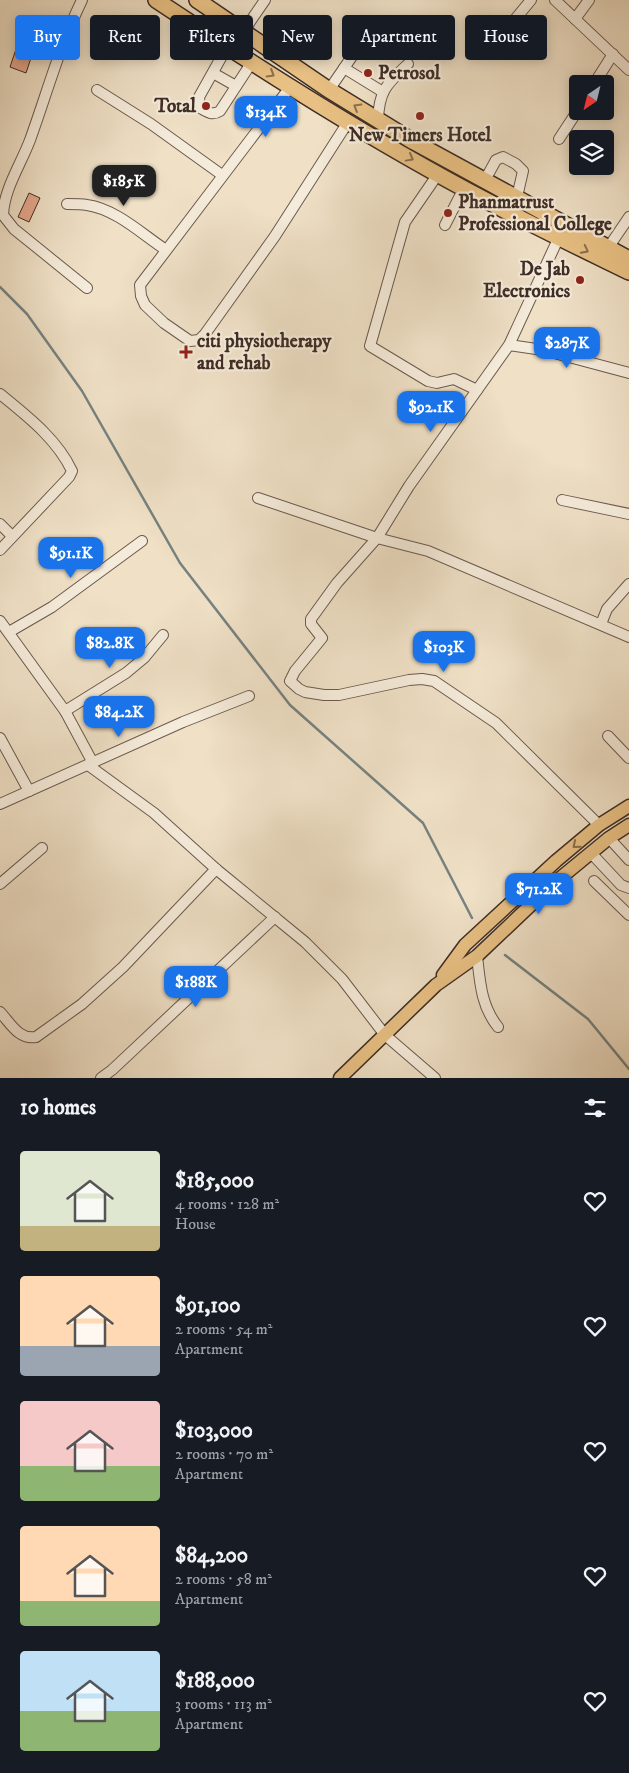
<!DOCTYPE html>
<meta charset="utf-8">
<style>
body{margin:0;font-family:"IM FELL DW Pica",serif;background:#20242c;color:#f1f3f6;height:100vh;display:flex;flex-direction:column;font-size:19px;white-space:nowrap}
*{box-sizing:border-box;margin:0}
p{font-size:16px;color:#9ea1a6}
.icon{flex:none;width:28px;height:28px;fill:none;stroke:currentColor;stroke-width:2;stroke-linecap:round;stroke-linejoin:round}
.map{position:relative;height:1078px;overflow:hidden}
.drawer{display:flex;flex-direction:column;background:#171b24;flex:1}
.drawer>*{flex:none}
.hud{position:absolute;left:15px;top:15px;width:600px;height:45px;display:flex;gap:10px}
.needle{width:32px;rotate:215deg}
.fabs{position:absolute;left:569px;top:75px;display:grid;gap:10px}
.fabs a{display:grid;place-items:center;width:45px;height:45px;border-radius:5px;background:#171b24;box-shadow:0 2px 12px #0003;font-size:25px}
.price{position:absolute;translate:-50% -42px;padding:0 11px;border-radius:10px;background:#1a73e8;color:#fff;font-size:16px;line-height:32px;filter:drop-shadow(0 1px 2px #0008)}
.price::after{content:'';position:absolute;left:50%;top:30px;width:15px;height:11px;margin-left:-8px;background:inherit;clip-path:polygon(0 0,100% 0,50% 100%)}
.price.on{background:#222;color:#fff}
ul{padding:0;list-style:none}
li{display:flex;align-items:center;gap:15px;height:125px;padding:0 20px}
li span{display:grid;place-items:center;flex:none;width:140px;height:100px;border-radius:5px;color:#555}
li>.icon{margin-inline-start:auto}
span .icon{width:60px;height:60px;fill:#fffc;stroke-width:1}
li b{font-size:21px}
h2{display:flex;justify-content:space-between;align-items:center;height:60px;padding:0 20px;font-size:21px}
.chip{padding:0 18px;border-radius:5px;background:#171b24;box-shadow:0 2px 12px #0003;font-size:18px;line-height:45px}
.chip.on{background:#1a73e8;color:#fff}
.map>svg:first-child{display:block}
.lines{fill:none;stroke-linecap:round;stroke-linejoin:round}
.stream{stroke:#768280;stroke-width:2.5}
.building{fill:#e6a78c;stroke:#3e2d26}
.minor-casing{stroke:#6a5a4e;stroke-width:12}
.major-casing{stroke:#3e2d26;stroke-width:15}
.highway-casing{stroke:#3e2d26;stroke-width:18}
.minor{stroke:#f5ebda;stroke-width:10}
.major{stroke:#e8c083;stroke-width:12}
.highway{stroke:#e8c083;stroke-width:15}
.oneway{stroke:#8a6f50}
.poi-dot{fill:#8f2418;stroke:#f5ebda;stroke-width:2}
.labels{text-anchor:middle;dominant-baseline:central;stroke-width:4.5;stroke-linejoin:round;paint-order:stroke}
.poi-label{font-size:19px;font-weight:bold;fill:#3e2d26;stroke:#f5ebda;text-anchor:start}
</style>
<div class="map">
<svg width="629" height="1078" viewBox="0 0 629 1078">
<rect width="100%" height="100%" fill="#efe0c6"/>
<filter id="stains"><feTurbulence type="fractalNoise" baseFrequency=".004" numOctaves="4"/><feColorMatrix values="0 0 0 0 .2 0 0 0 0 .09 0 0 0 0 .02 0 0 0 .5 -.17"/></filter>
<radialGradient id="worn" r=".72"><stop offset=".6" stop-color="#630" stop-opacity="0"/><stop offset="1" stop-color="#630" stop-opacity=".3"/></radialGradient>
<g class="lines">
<!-- stream -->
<g class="stream">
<path d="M0,287L27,314L82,391L180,563L290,705L423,823L472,918"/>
<path d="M505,955L588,1019L629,1069"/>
</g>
</g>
<!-- building -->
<g class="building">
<path d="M17,46L33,52L26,73L10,67Z"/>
<path d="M29,193L40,198L29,222L18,217Z"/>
</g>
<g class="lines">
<!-- minor casing -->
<g class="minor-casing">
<g id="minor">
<path d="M82,0C60,45 47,93 30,140C21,164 4,189 3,215L14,229L87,288"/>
<path d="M555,0L629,70"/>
<path d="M575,19L589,0"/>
<path d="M512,23L531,0"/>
<path d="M243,32L265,0"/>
<path d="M227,47L199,97L200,108C208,112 212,116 220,111L252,62"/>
<path d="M344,68L383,92"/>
<path d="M213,73L236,86"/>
<path d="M594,84L613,54"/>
<path d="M291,86L140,285L141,296L145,305L164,323L190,341L199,340L205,334L275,236L348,122"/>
<path d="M97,90L151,124L222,175"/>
<path d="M329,90L366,36"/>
<path d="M378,120C379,90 387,84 408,64"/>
<path d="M559,139L578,110"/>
<path d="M438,174L405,222L370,346L428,381L437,383L454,379L477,390"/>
<path d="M485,180L496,160L503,157L516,164L523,171L517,197"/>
<path d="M67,204C74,204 81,204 87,205C116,209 143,235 166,250"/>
<path d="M445,225L464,188"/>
<path d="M559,237L509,345L409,486L377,538L337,583L311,619V624L322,638L295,671L290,681L299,689L305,692L324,695H339L409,680L422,679L434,681L496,723L599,825"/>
<path d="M608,248L629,217"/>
<path d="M509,345L543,350L629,373"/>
<path d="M0,394C27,416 57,439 72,471L69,477L0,550"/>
<path d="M258,498L377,538L428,551L629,637"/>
<path d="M562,500L629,514"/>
<path d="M0,524L12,536"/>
<path d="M0,621L65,711L93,763"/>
<path d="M601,624L607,609L629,584"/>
<path d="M9,632L52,607L142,541"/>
<path d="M65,711L126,673L144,658L163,635"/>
<path d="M608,736L629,758"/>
<path d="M0,738L29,791"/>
<path d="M88,765L154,813L216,869L305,942L342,979L385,1035L435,1078"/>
<path d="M0,804L183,722L249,696"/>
<path d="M609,838L629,860"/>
<path d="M591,853L621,885L629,888"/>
<path d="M594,881L629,915"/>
<path d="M0,884L42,848"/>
<path d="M477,956C480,982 481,1006 498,1027"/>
<path d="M0,1012C11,1024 19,1040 36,1037L82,1004L123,967L216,869"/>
<path d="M101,1078L112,1070L275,917"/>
</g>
</g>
<!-- major casing -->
<g class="major-casing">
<g id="major">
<path d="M443,975L465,945L556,861L599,825L629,806"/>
<path d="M340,1078L436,985L477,956L553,884L609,838L629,825"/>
</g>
</g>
<!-- highway casing -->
<g class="highway-casing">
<g id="highway">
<path d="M156,0C263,71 373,141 487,201C534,226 582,249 629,272"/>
<path d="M197,0L329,90L414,142L629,259"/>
</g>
</g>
<!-- minor -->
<use href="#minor" class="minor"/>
<!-- major -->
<use href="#major" class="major"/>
<!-- highway -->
<use href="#highway" class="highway"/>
</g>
<!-- one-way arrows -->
<defs><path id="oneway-chevron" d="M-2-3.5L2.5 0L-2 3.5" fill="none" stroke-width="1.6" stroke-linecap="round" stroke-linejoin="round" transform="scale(1.25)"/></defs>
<g class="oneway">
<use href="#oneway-chevron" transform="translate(271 74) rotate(31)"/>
<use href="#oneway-chevron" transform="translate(357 107) rotate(-149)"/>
<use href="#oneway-chevron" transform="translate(410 158) rotate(29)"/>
<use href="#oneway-chevron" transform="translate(585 250) rotate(27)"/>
<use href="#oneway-chevron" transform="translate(576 845) rotate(140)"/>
</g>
<!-- markers -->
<g class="poi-dot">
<circle cx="368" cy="73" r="5"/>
<circle cx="206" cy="106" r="5"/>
<circle cx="420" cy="116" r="5"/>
<circle cx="448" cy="213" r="5"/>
<circle cx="580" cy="280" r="5"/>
<path d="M183.5 344.5h5v5h5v5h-5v5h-5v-5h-5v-5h5z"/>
</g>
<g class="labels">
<!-- poi labels -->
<g class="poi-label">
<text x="378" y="73">Petrosol</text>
<text x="196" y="106" text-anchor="end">Total</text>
<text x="420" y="135" text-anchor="middle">New Timers Hotel</text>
<text x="458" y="202">Phanmatrust<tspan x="458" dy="22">Professional College</tspan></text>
<text x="570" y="269" text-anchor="end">De Jab<tspan x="570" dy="22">Electronics</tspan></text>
<text x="197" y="341">citi physiotherapy<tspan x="197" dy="22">and rehab</tspan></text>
</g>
</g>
<rect width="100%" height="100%" filter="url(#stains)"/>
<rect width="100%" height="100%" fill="url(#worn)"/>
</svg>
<div class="fabs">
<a><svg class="needle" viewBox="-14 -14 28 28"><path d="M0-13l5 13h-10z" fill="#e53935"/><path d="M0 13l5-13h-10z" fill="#9ea1a6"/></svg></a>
<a><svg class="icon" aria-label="layers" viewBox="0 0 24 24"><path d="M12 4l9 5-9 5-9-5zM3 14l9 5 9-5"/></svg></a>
</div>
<b class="price" style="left:266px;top:138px">$134K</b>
<b class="price on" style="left:124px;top:207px">$185K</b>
<b class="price" style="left:567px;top:369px">$287K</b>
<b class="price" style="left:431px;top:433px">$92.1K</b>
<b class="price" style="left:71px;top:579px">$91.1K</b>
<b class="price" style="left:110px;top:669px">$82.8K</b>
<b class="price" style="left:444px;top:673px">$103K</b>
<b class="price" style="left:119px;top:738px">$84.2K</b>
<b class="price" style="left:539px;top:915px">$71.2K</b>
<b class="price" style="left:196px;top:1008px">$188K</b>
<div class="hud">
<a class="chip on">Buy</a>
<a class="chip">Rent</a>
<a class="chip">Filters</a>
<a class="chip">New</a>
<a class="chip">Apartment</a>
<a class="chip">House</a>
</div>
</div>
<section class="drawer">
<h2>10 homes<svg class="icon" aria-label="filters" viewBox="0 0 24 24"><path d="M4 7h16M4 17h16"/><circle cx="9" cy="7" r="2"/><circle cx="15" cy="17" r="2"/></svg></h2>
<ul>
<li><span style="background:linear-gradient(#dfe7d0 75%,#c2b280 0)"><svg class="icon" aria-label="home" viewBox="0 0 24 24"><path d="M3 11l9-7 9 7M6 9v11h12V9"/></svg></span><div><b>$185,000</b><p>4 rooms · 128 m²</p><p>House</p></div><svg class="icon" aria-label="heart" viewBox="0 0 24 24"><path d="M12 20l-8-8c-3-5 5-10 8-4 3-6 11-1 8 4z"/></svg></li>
<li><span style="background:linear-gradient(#ffd9b3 70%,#9aa5b1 0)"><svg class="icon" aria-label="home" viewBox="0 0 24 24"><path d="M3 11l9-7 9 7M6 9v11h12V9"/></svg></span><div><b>$91,100</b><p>2 rooms · 54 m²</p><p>Apartment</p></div><svg class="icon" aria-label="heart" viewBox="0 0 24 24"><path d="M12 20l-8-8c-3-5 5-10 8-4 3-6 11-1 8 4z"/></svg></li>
<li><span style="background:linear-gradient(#f6c9c9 65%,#8fb573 0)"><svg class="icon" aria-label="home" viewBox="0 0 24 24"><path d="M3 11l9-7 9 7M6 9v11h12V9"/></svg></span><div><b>$103,000</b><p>2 rooms · 70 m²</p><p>Apartment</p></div><svg class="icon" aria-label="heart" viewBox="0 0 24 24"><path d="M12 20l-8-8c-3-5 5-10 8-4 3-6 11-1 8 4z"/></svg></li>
<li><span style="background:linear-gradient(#ffd9b3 75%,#8fb573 0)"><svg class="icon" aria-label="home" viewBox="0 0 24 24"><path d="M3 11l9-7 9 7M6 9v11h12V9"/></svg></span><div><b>$84,200</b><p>2 rooms · 58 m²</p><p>Apartment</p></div><svg class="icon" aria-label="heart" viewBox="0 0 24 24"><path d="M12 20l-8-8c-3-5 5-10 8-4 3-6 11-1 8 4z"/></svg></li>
<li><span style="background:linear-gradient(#bfe0f5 60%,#8fb573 0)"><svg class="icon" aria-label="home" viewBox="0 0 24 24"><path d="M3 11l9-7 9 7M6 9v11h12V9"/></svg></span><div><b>$188,000</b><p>3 rooms · 113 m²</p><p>Apartment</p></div><svg class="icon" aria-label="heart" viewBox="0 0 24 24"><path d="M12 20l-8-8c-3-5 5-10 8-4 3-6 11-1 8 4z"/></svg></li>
</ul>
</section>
